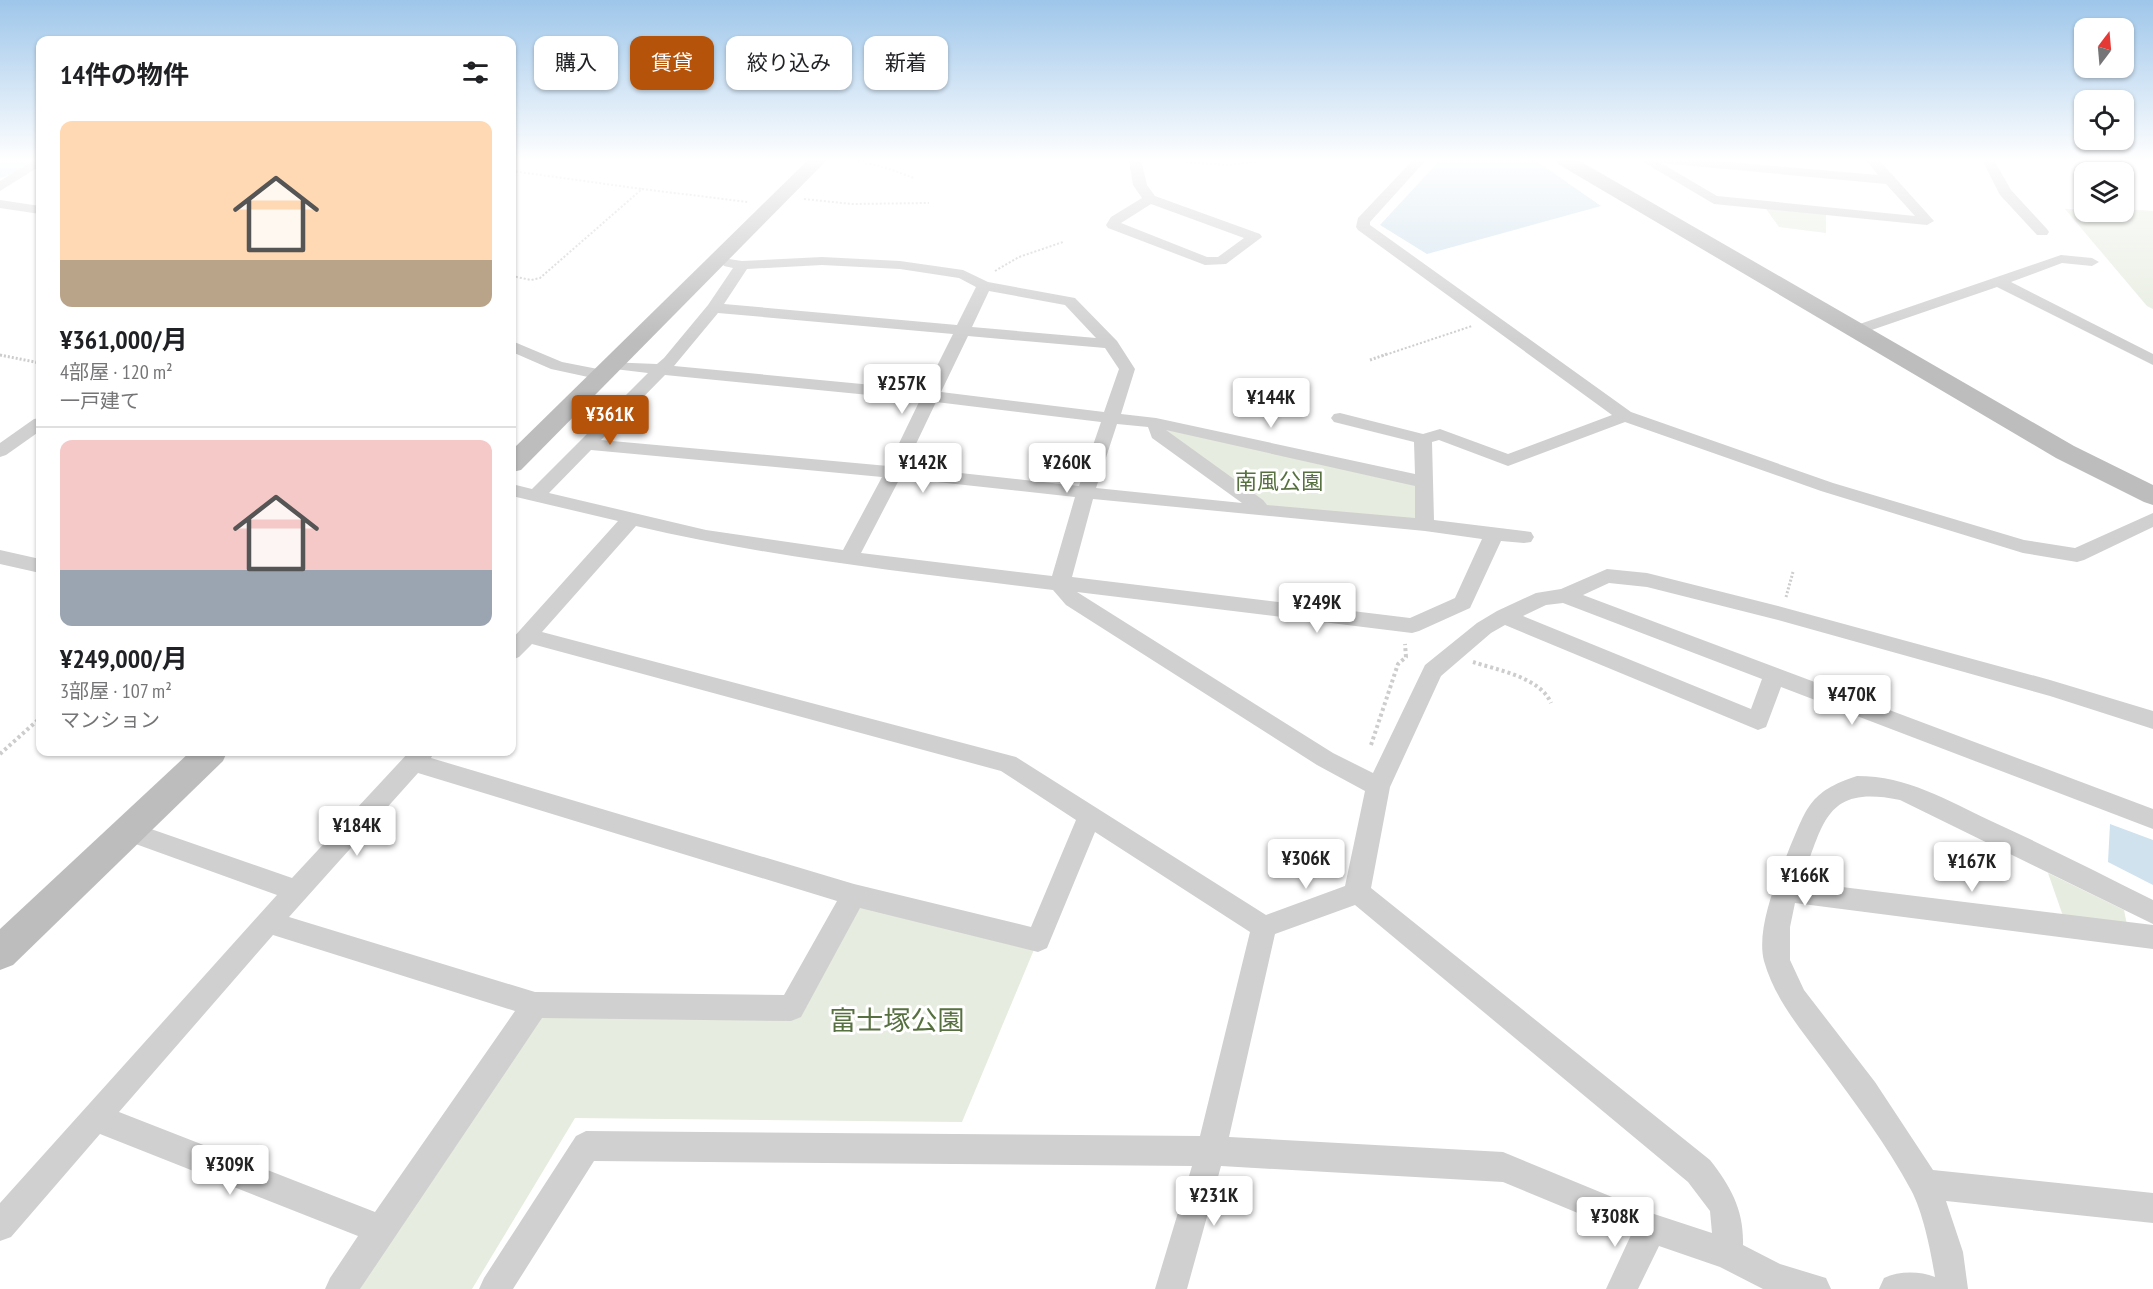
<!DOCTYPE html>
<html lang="ja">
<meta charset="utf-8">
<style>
body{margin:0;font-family:"PT Sans Narrow","Noto Sans JP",sans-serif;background:#f2f2f2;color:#202124;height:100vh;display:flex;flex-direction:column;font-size:22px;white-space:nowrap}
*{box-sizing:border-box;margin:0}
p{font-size:20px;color:#757577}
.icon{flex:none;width:33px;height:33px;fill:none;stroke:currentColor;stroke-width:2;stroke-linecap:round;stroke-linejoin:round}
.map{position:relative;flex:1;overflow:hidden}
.drawer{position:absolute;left:36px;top:36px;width:480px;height:720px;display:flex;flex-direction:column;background:#fff;border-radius:12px;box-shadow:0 2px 4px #0004}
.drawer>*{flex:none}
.hud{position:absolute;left:534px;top:36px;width:570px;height:54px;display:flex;gap:12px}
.needle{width:39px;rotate:16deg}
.fabs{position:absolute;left:2074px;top:18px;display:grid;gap:12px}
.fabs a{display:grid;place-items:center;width:60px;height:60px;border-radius:12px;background:#fff;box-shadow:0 2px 4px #0004;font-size:30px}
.price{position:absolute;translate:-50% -51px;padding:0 14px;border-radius:6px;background:#fff;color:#222;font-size:20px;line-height:39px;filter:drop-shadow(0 2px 3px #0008)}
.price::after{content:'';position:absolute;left:50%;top:36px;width:18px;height:14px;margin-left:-9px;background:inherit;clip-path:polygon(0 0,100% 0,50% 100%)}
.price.selected{background:#b45309;color:#fff}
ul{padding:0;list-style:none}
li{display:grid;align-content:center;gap:12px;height:318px;padding:0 24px}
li+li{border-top:2px solid #e0e0e0}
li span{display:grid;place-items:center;height:186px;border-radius:12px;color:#555}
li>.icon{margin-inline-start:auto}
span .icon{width:108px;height:108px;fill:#fffc;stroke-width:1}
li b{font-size:26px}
h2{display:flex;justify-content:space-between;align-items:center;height:72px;padding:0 24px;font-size:26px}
.tag{padding:0 21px;border-radius:12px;background:#fff;box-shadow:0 2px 4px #0004;font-size:21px;line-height:54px}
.tag.selected{background:#b45309;color:#fff}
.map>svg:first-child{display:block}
.green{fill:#e6ecdf}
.water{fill:#cfe2ee}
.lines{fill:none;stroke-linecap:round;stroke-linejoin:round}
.river{fill:#cfe2ee;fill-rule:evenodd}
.path-far2{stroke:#cdcdcd;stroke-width:2;stroke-dasharray:2 2;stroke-linecap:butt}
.path-far1{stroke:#cdcdcd;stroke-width:3;stroke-dasharray:2 2;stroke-linecap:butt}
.path{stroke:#cdcdcd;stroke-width:4;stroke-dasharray:3 3;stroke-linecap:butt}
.street{fill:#d0d0d0;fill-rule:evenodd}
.secondary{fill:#bdbdbd;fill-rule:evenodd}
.labels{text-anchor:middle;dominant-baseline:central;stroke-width:6;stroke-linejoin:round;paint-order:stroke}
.park-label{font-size:22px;fill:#56703f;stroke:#fff}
.near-park-label{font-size:27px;fill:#56703f;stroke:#fff}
</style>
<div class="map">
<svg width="2153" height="1289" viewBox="0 0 2153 1289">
<rect width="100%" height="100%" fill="#fff"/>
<!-- green -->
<g class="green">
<path d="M1764,206L1826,211V233L1779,227Z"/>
<path d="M2065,209H2085V212H2124V209L2153,211V309L2147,306Z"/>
<path d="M1156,423L1425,482V525L1261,511Z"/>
<path d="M2048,873L2124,910L2127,925L2063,916Z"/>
<path d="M854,895L1038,940L962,1122L575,1118L472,1289H341L535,1005L791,1008Z"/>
</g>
<!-- water -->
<g class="water">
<path d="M1440,160H1535L1601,206L1427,254L1380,225Z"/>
<path d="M2110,824L2153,840V885L2108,862Z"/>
</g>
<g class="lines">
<!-- river -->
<path class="river" d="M0,160H28C22,170 11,175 0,178Z"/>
<!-- path-far2 -->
<g class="path-far2">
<path d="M854,160L887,168L914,178"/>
<path d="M1154,160L1228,165L1273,160"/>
<path d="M1375,160H1389"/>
<path d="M512,171L642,189"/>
<path d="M804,199L852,204L929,203"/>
<path d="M995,271L1019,257L1063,242"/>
<path d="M512,276L531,280L540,278L642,189L748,202"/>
<path d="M0,355L4,356"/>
<path d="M1382,356L1472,326"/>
</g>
<!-- path-far1 -->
<g class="path-far1">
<path d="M0,355L40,363"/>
<path d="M1370,360L1387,354"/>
<path d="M1786,597L1793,572"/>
</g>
<!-- path -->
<g class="path">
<path d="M1473,662C1497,670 1540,677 1551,703"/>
<path d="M1371,745L1398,664L1406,657L1405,644"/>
<path d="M0,754L40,718"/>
</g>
<!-- street -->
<g class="street">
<path d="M33,160H40V166L0,191V181Z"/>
<path d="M1129,160H1141L1147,185L1155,196L1260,234L1262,237L1226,264L1205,265L1108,228L1106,225L1111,217L1142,198L1133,185ZM1151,204L1244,238L1218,257H1207L1121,223Z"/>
<path d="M1413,160H1426L1370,222V225L1631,412L1833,483L2024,540L2075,548L2153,513V527L2084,560L2077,562L2023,553L1821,491L1625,422L1508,466L1439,440L1432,442L1434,520L1524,531L1531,532L1534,537L1531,542L1524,543L1501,541L1470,608L1419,631L1412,633L1077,592L1333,753L1373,773L1425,665L1477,623L1497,611L1536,593L1561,589L1607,569L1647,573L1778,606L2050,680L2153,711V729L2050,696L1778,620L1647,587L1609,583L1583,595L2153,809V829L1781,687L1766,727L1758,730L1505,625L1491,633L1441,676L1390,787L1371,888L1710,1160C1731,1187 1744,1210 1743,1245L1780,1264L1826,1278L1831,1289H1763L1720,1267L1659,1246L1638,1289H1606L1631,1235L1503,1182L1221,1166L1187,1289H1155L1192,1166L594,1161L513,1289H479L484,1278L576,1136L586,1131L1200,1136L1250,932L1095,832L1047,948L1038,952L860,908L801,1017L791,1021L542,1018L360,1289H325L330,1278L358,1236L100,1134L11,1237L0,1241V1203L277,895L119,838L116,831L119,824L128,821L292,878L409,752H434L431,758L854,884L1031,927L1076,820L1001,771L532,644L519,657L512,660V639L618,521L512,496V484L532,489L648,373L606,368L604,365L606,362L657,364L664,358L708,305L733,268L724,266L722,263L729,259L742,261L822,257L900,261L963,270L988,282L1075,298L1117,341L1135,369L1121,414L1156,418L1415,474L1414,442L1334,422L1331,418L1334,414L1340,413L1423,434L1440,429L1508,454L1612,415L1358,230L1356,227L1358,218ZM822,265L900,269L959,278L976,287L957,325L724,304L747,269ZM989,291L1065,305L1096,338L972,327ZM718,313L953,334L925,390L674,366ZM968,336L1105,348L1119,369L1104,412L941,392ZM665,375L920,400L888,466L601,440ZM936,402L1101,422L1079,486L905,467ZM1117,424L1148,427L1152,438L1242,503L1096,488ZM1166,430L1415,486V518L1267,505L1263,500ZM591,450L882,477L843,550L706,530L549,493ZM900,478L1075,497L1052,576L861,553ZM1093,499L1425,531L1482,539L1455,598L1410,618L1072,577ZM636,526C773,558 913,573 1053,590L1066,605L1317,765L1365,791L1345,886L1266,915L1016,757L542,632ZM1563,603L1762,679L1751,709L1523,616L1546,605ZM418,773L837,901L784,995L535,992L289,917ZM1355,905L1688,1182L1710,1211L1712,1233L1651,1213L1503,1152L1229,1137L1275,934ZM273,935L515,1011L375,1212L119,1112Z"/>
<path d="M1640,160H1706L1878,175L1866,160H1879L1934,221L1927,225L1714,204ZM1661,163L1886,184L1915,216L1717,196Z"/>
<path d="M1982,160H1994L2011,190L2047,229L2049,232L2047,235H2037L2000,195Z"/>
<path d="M0,200L40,206V214L0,208Z"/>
<path d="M2061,255L2092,258L2099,262L2092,266L2062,263L2011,282L2153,354V365L1997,287L1860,334L1854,336L1846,331L1848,328Z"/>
<path d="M512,341L562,362L608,371L610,375L602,380L551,369L512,352Z"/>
<path d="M40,418V431L6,455L0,457V443L34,419Z"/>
<path d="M0,550L40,559V573L0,564Z"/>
<path d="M1857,776C1908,776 1946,800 1991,821C2046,846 2099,873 2153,900V924L1900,800C1824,784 1824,824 1801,882L2153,925V949L1795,903L1790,927V960L1804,990L1875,1082L1933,1170L2153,1193V1223L1946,1201L1963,1252L1968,1289H1879L1884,1278C1899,1271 1919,1271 1935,1277C1931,1252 1923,1212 1911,1190C1887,1145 1855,1103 1825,1062C1802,1031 1775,1000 1764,961C1756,930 1776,881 1788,852C1807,808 1808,792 1857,776Z"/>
</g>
<!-- secondary -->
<g class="secondary">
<path d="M808,160H827L521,470L512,472V450Z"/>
<path d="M1556,160H1578L2074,446L2153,485V505L2144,502L2056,458L1558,164Z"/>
<path d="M190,752H227L223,761L13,965L0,970V929Z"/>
</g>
</g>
<!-- sky -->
<linearGradient id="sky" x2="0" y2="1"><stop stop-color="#9ec6ea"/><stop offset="0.47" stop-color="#fff"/><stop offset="1" stop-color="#fff" stop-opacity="0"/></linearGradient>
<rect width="2153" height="340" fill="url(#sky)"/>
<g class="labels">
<!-- park labels -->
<g class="park-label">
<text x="1279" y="481">南風公園</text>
</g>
<!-- near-park labels -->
<g class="near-park-label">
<text x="897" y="1020">富士塚公園</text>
</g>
</g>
</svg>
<div class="fabs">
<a><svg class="needle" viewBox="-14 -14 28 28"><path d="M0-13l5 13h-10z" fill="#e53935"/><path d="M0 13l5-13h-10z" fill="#757577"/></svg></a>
<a><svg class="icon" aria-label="locate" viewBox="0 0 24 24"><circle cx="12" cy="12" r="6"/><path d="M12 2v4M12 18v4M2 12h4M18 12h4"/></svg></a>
<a><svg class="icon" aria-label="layers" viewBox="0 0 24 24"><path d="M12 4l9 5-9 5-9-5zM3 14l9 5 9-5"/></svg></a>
</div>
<b class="price" style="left:902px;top:415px">¥257K</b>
<b class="price" style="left:1271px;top:429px">¥144K</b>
<b class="price selected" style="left:610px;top:446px">¥361K</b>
<b class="price" style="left:923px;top:494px">¥142K</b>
<b class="price" style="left:1067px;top:494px">¥260K</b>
<b class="price" style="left:1317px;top:634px">¥249K</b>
<b class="price" style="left:1852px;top:726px">¥470K</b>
<b class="price" style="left:357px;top:857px">¥184K</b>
<b class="price" style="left:1306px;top:890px">¥306K</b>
<b class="price" style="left:1972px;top:893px">¥167K</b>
<b class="price" style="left:1805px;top:907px">¥166K</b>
<b class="price" style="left:230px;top:1196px">¥309K</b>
<b class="price" style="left:1214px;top:1227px">¥231K</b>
<b class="price" style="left:1615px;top:1248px">¥308K</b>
<div class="hud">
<a class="tag">購入</a>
<a class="tag selected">賃貸</a>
<a class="tag">絞り込み</a>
<a class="tag">新着</a>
</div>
<section class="drawer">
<h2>14件の物件<svg class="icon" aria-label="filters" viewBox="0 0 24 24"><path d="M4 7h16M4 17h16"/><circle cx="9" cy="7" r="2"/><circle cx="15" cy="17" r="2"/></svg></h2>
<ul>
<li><span style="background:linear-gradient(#ffd9b3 75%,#b9a48a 0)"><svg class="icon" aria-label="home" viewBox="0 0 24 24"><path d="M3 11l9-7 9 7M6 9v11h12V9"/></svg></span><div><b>¥361,000/月</b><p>4部屋 · 120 m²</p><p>一戸建て</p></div></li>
<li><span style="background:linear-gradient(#f6c9c9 70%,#9aa5b1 0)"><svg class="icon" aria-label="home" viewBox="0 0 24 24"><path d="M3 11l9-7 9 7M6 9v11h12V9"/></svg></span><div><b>¥249,000/月</b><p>3部屋 · 107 m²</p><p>マンション</p></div></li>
</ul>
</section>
</div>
